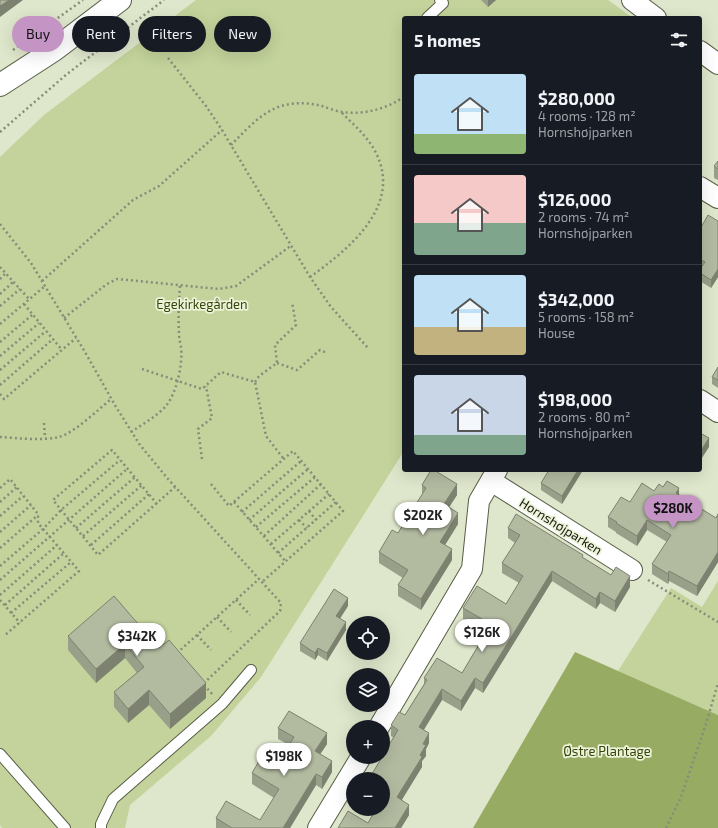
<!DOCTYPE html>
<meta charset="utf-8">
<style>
body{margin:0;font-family:"Exo 2",sans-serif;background:#20242c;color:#f1f3f6;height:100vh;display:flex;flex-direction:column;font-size:15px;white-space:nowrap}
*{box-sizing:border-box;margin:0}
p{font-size:13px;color:#9ea1a6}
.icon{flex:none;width:22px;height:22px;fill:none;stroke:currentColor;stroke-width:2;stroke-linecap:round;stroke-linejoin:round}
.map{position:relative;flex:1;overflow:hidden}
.sheet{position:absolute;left:402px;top:16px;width:300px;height:456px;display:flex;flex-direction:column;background:#171b24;border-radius:4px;box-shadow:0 4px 16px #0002}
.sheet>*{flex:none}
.banner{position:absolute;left:12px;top:16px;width:330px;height:36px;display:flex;gap:8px}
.tools{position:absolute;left:346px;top:616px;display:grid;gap:8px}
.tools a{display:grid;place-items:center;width:44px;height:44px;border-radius:50%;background:#171b24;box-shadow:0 4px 16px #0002;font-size:20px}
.price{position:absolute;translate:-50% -34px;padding:0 9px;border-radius:14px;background:#fff;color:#222;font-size:13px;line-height:26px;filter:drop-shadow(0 1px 2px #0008)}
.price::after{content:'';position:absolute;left:50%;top:24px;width:12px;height:9px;margin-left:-6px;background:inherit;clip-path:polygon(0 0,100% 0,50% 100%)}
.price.active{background:#c494c4;color:#111}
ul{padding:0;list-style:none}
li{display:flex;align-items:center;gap:12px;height:100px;padding:0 12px}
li+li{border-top:1px solid #363941}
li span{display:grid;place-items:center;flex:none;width:112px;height:80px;border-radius:4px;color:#555}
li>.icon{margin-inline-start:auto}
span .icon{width:48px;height:48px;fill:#fffc;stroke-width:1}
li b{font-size:17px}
h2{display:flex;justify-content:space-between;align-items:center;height:48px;padding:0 12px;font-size:17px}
.chip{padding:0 14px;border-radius:18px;background:#171b24;box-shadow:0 4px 16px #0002;font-size:14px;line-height:36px}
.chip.active{background:#c494c4;color:#111}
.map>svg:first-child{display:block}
.green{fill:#c3d39b}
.forest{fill:#98ab63}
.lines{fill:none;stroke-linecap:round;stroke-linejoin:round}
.lane-casing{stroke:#585e47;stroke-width:12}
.street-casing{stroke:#585e47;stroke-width:22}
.primary-casing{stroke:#585e47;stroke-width:24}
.path{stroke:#868c79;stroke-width:2.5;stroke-dasharray:2 3;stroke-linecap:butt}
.lane{stroke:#fff;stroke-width:10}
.street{stroke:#fff;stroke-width:20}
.primary{stroke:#fff;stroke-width:22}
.wall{fill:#99a08a}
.shaded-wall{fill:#7d8270}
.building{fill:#b2baa0;stroke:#7d8270}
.labels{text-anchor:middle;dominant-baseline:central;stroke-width:3.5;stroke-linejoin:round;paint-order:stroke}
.park-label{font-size:13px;fill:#38430c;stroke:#ebf3d8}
.street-label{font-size:13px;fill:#14170e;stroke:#ebf3d8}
</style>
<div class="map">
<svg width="718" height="828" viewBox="0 0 718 828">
<rect width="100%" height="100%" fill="#dee6cb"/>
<!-- green -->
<g class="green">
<path d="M196,0H608L633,18H404V451L261,677L211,736L130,805L125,828H2L0,825V157L44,115Z"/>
<path d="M718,581V715L618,671L671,588L702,607Z"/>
</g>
<!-- forest -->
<path class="forest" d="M575,652L718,715V828H473Z"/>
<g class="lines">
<!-- lane casing -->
<g class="lane-casing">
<g id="lane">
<path d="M427,18L443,3L440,0"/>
<path d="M0,754L65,828"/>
<path d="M101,828V824L113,799L222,704L251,670"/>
</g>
</g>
<!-- street casing -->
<g class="street-casing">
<g id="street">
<path d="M632,0L656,18"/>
<path d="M700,51L718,64"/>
<path d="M700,187L718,198"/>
<path d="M700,400L718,412"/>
<path d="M491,481L632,570"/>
<path d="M379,727L472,569L479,501L497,470"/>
<path d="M318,828L361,757"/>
</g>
</g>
<!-- primary casing -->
<g class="primary-casing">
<path id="primary" d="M0,85L54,50L120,0"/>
</g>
<!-- path -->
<g class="path">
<path d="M13,50L83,0"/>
<path d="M168,58L206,106L222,130L310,277L331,307L368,348"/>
<path d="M0,132L67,74L164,0"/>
<path d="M231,145C244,132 259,115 276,108C290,102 307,102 322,106C328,108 335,111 342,112C365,115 385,109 404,97"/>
<path d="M0,224L31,263L85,352L116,407L140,445L168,479L281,603L280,611L203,684"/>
<path d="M0,267L29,299"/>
<path d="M310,277C349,249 404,205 375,151C367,136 353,124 341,112"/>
<path d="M0,279L6,273"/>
<path d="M42,281L133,200L159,186L222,130"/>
<path d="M0,294L13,282"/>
<path d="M24,304L62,350"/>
<path d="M0,306L20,289"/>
<path d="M64,318L107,284L117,279L219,289L236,286L292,245"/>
<path d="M0,324L45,286"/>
<path d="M0,342L32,315"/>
<path d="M0,356L39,323"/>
<path d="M277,363L297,370L320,350L327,353"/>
<path d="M142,369L202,389L221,372L255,382L266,436L283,458"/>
<path d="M0,370L46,331"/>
<path d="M255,382L259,376L277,363L275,345L296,325L292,302"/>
<path d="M0,385L53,339"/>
<path d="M0,394L4,399L76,338"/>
<path d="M44,423L45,438"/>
<path d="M131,432C143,424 157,416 166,406C177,392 183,364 181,347C180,342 179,338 179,334C178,318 179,301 180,285"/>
<path d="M0,437C17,438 42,441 59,437C74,433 98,410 111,399"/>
<path d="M202,459L198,429L212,418L206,386"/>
<path d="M211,484L229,506L293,451L343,511L262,582"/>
<path d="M0,488L10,479L38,514V523L79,571L4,636"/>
<path d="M0,502L17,487"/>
<path d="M234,502L286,562"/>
<path d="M157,504L112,450L53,500L98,555L175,487"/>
<path d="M309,511L316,520"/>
<path d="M242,512L301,461"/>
<path d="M0,516L23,496"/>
<path d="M249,520L308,469"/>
<path d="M299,520L307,528"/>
<path d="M256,527L315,477"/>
<path d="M76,528L135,477"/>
<path d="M0,532L31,505"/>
<path d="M83,536L142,485"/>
<path d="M264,536L321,484"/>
<path d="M271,544L329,494"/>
<path d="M91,545L149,494"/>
<path d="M0,548L38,515"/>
<path d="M278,553L336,502"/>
<path d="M0,566L43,529L61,510L120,460"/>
<path d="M0,580L127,469"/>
<path d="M648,580L718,622"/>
<path d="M0,595L57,545"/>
<path d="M0,600L20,623"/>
<path d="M236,600L250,615"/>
<path d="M5,605L64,553"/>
<path d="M11,613L71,562"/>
<path d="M217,617L231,632"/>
<path d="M197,635L211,650"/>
<path d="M177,653L259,579"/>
<path d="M204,685L213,695"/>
<path d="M666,828L681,797L706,724L718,683"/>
</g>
<!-- lane -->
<use href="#lane" class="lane"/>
<!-- street -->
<use href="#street" class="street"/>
<!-- primary -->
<use href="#primary" class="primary"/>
</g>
<!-- wall -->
<g class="wall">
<path d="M481,0H496L488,7Z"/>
<path d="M718,161V180L714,178V166Z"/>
<path d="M718,221V277L711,288L700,281V269L701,267L700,266V229Z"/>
<path d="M718,367V388L712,384V377Z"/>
<path d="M583,470L562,504L541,490V483Z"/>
<path d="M422,485L457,495L449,507L458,524L445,545L452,560L421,610L398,596V585L403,578L379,563V552L398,533L422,495Z"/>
<path d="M663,487L679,495L716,518L718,514V562L697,596L669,581L668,584L652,574V564L667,542L647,530L637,546L616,533V532L608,527V517L630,502Z"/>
<path d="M508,528L583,558L630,587L615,612L600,603L596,609L552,581L483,693L475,688L461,711L442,700L424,730L429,743L426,749V756L422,761V767L401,800L409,815L401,828H338L368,823L383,809V779L394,738L391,736V725L405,715L424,684V678L462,673L477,647V642L484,631L463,619V608L506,604L519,583L502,573V563L515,543L508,538Z"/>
<path d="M348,606L340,619L346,630L327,661L318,655L315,660L300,651V643Z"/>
<path d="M68,636L159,648L206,698L170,729L149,705L128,723L114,707V692L137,673L125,658L96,683L68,650Z"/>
<path d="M278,728L327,744L320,754L332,772L322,789L316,785L290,828H216V818L260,820L274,798L252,784V773L277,765L289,745L278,739Z"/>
</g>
<!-- shaded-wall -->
<g class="shaded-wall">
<path d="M9,0H23L0,17V6Z"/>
<path d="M488,0H496L488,7Z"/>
<path d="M718,269V277L711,288V280Z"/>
<path d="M709,438V447L700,461V452Z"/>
<path d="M578,470H583L562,504V496Z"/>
<path d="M457,484V495L444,515V504Z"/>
<path d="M679,488V498L676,493Z"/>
<path d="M458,513V524L440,553V542Z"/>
<path d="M647,520V530L637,546V536Z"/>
<path d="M452,549V560L421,610V599Z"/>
<path d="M718,552V562L697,596V586Z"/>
<path d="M552,571V581L483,693V683Z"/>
<path d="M669,571V581L668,584V574Z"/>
<path d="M630,576V587L615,612V601Z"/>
<path d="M600,592V603L596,609V599Z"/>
<path d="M348,598V606L336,624V616Z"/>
<path d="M346,622V630L327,661V653Z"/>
<path d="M125,644V658L96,683V669Z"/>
<path d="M318,648V655L315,660V653Z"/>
<path d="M475,678V688L461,711V701Z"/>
<path d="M206,683V698L170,729V714Z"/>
<path d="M442,689V700L419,737V727Z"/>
<path d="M149,690V705L128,723V709Z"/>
<path d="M327,733V744L315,762V751Z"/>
<path d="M429,733V743L426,749V756L422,761V767L397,808V797L420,755L423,744Z"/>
<path d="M332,761V772L322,789V777Z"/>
<path d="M316,774V785L290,828H283Z"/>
<path d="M409,805V815L401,828H395Z"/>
</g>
<!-- building -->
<g class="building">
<path d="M0,0H9L0,6Z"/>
<path d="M718,161V169L714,166Z"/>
<path d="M708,215L718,221V269L711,280L700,273V269L705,262L700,259V229Z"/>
<path d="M718,367V380L712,377Z"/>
<path d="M700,433L709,438L700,452Z"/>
<path d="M431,470H434L457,484L444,504L458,513L440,542L452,549L421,599L398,585L408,570L379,552L392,530L398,533L426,488L422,485Z"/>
<path d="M549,470H578L562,496L541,483Z"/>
<path d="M667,481L679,488L676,493L716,518L718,514V552L697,586L669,571L668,574L652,564L671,535L647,520L637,536L616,523L617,522L608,517L621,497L630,502L642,483L654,491L659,484L663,487Z"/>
<path d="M516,514L583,555L582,557L611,575L616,567L630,576L615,601L600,592L596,599L552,571L483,683L475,678L461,701L442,689L419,727L429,733L423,744L426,745L420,755L422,757L397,797L409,805L395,828H338L348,811L368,823L376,809H383V798L384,796H383V779H369L382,757H383V755L398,730L391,725L399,712L405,715L427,680L424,678L437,658L462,673L480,643L477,642L489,623L463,608L477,586L506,604L523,576L502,563L520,535L508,528Z"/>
<path d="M334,589L348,598L336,616L346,622L327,653L318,648L315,653L300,643Z"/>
<path d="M114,596L159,648L169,640L206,683L170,714L149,690L128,709L114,692L144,667L125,644L96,669L68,636Z"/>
<path d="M289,711L327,733L315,751L332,761L322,777L316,774L283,828H232L216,818L226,801L260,820L279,789L252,773L262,756L277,765L294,737L278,728Z"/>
</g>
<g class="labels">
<!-- park labels -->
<g class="park-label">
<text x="202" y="304">Egekirkegården</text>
<text x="607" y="751">Østre Plantage</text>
</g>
<!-- street labels -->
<g class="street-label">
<text transform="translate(561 526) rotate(32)">Hornshøjparken</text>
</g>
</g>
</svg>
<div class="tools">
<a><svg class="icon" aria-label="locate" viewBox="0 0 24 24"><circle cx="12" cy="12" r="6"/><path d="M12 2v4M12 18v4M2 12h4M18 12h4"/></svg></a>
<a><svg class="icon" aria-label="layers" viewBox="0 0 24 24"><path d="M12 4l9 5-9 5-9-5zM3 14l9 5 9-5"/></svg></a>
<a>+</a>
<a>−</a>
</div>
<b class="price active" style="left:673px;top:529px">$280K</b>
<b class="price" style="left:423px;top:536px">$202K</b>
<b class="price" style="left:482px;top:653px">$126K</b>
<b class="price" style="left:137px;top:657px">$342K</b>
<b class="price" style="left:284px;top:777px">$198K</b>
<div class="banner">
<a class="chip active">Buy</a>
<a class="chip">Rent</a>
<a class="chip">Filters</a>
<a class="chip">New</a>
</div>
<section class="sheet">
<h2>5 homes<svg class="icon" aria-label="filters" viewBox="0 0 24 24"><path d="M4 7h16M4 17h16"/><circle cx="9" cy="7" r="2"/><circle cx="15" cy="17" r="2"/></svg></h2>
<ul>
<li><span style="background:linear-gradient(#bfe0f5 75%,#8fb573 0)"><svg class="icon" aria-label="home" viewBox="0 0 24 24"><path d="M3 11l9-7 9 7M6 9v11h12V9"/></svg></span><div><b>$280,000</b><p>4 rooms · 128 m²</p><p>Hornshøjparken</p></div></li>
<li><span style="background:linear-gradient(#f6c9c9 60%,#7fa58c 0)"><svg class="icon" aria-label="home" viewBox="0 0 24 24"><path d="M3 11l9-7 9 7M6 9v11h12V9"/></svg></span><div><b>$126,000</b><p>2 rooms · 74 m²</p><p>Hornshøjparken</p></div></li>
<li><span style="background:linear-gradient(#bfe0f5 65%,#c2b280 0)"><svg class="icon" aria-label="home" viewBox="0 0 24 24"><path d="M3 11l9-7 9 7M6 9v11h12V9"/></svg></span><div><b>$342,000</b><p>5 rooms · 158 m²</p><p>House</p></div></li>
<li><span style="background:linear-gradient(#c9d6e8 75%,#7fa58c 0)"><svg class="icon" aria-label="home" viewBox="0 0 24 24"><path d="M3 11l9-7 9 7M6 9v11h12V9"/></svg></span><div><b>$198,000</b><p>2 rooms · 80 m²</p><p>Hornshøjparken</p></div></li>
</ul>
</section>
</div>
